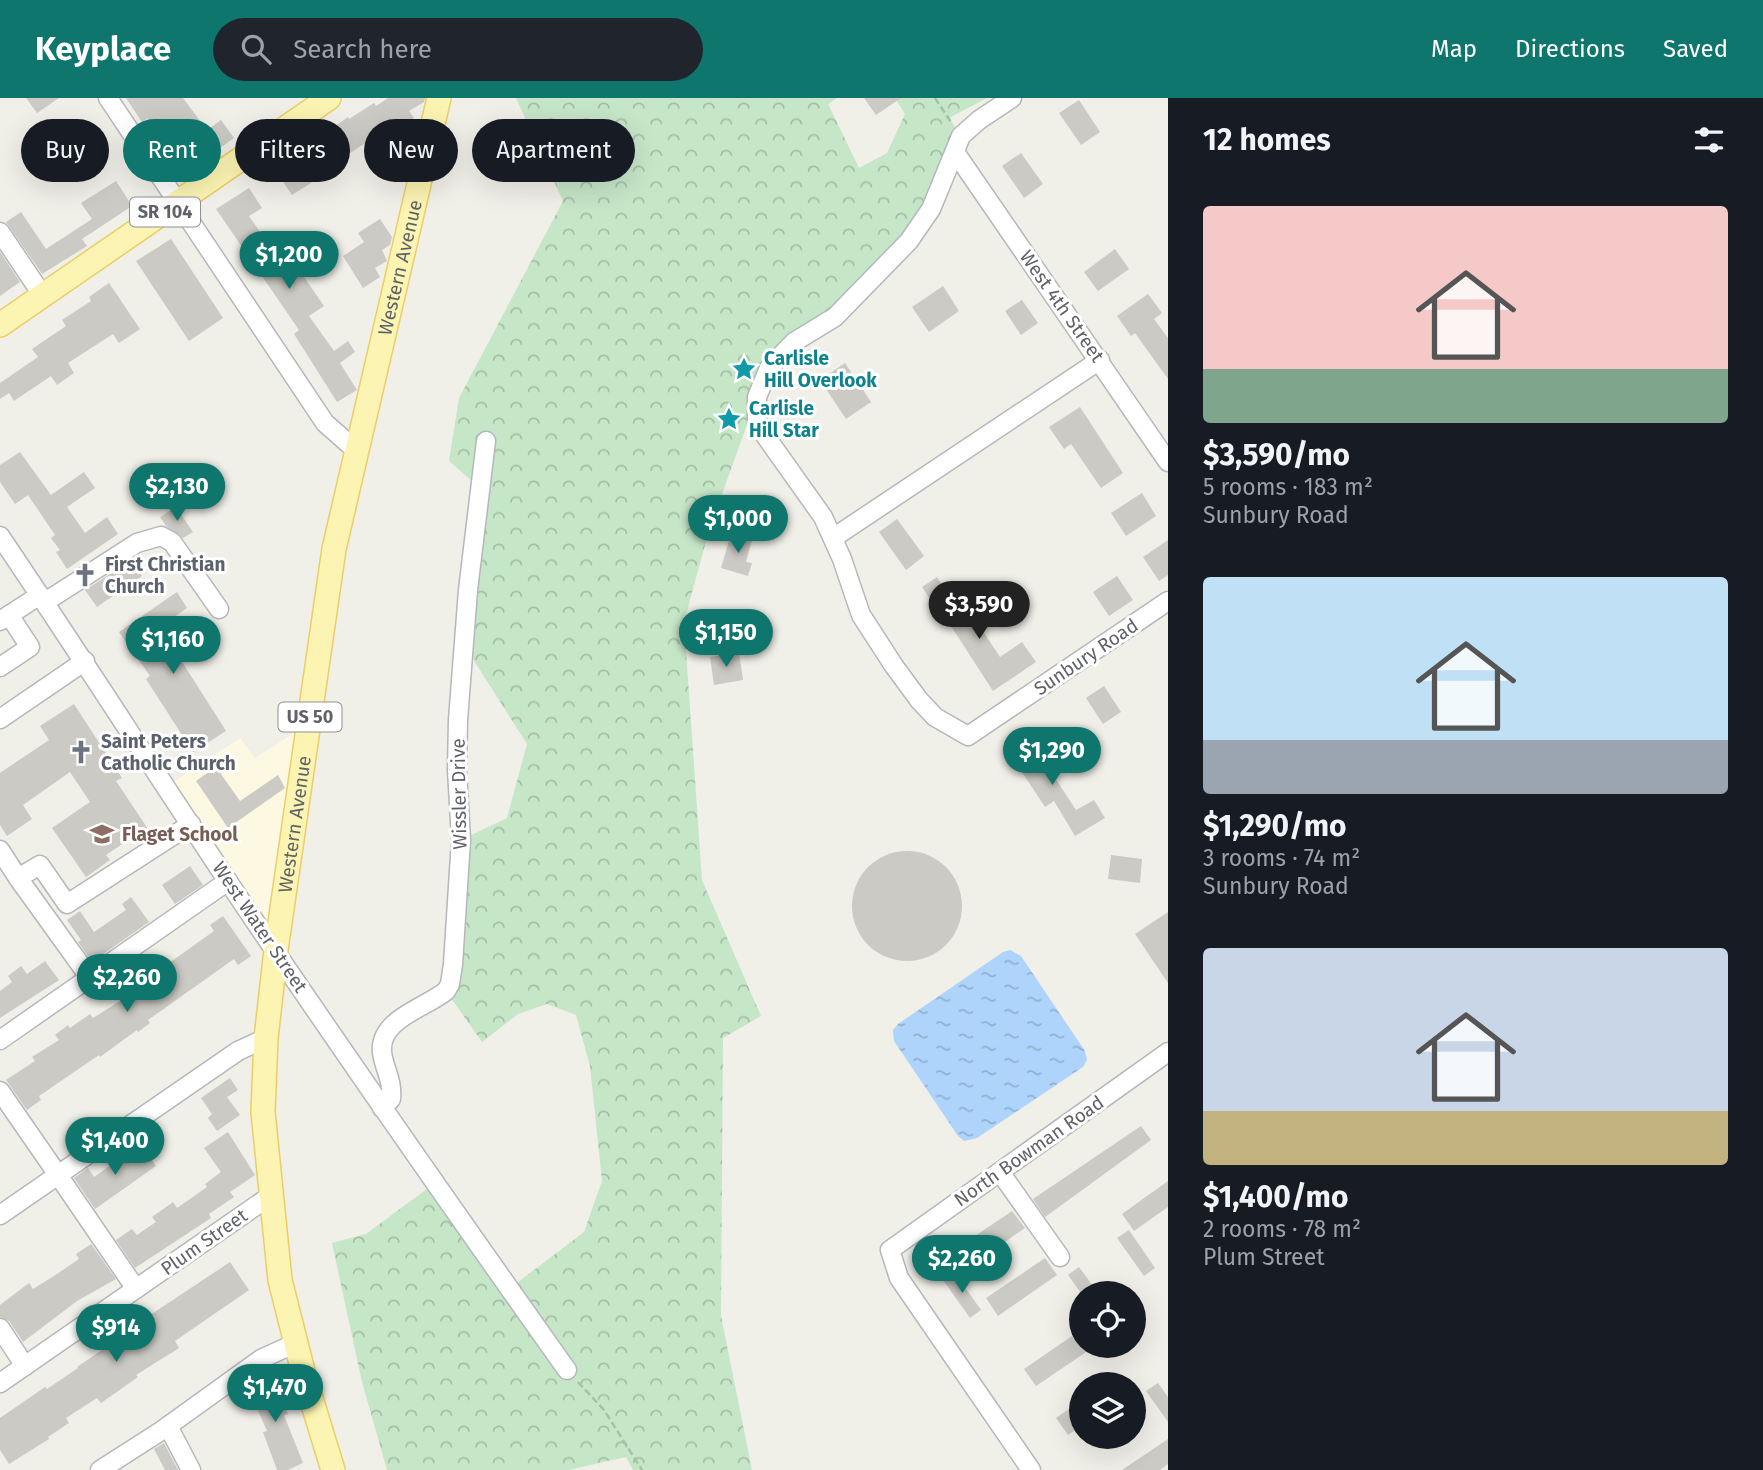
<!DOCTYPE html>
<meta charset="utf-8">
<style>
body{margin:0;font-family:"Fira Sans",sans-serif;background:#20242c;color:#f1f3f6;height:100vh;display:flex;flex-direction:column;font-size:26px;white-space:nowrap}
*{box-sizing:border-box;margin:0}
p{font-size:23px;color:#9ea1a6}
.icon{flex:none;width:38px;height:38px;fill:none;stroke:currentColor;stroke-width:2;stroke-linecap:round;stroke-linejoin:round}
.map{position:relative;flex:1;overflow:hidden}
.drawer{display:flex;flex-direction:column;background:#171b24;width:595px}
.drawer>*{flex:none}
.guide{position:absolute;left:21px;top:21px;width:665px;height:63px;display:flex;gap:14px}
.buttons{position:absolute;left:1069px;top:1183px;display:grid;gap:14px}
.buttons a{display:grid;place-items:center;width:77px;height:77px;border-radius:50%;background:#171b24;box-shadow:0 7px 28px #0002;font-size:35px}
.price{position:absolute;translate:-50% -60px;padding:0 16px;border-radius:24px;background:#0f766e;color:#fff;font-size:23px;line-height:46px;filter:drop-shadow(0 2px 4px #0008)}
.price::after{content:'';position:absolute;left:50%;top:42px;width:21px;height:16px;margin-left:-10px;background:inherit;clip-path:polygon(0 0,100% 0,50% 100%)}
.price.current{background:#222;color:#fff}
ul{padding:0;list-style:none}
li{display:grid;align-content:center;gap:14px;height:371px;padding:0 35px}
li span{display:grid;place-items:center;height:217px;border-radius:7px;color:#555}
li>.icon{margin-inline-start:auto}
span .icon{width:126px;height:126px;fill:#fffc;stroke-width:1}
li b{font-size:30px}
h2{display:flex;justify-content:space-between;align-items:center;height:84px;padding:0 35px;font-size:30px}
.tag{padding:0 24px;border-radius:32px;background:#171b24;box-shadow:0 7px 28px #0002;font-size:24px;line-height:63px}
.tag.current{background:#0f766e;color:#fff}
header{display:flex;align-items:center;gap:42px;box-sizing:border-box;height:98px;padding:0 35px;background:#0f766e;color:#fff}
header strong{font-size:33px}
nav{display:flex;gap:38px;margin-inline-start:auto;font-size:24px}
.search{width:490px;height:63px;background:#20242c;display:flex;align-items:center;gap:18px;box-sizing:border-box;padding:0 24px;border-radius:38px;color:#9ea1a6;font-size:26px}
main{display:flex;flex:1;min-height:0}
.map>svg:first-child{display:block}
.commercial{fill:#fcf8e1}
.forest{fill:url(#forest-crowns)}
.water{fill:url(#water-ripples)}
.building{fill:#cccac4}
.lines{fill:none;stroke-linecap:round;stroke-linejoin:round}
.minor-casing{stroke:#b5b7bb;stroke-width:21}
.major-casing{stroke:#ebce67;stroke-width:26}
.path{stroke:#9ec4ac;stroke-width:2.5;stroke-dasharray:7 3.5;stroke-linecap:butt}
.minor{stroke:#fff;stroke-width:18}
.major{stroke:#fbf4b2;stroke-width:23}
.labels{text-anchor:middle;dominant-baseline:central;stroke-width:6;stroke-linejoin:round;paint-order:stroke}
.shield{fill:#fff;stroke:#8f9195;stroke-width:2}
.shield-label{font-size:18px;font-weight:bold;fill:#5f6267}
.street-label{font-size:19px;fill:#5f6267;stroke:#fff}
.culture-label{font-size:19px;font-weight:bold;fill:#0d838f;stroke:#fff;text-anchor:start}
.worship-label{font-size:19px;font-weight:bold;fill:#5b616d;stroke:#fff;text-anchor:start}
.education-label{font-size:19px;font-weight:bold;fill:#785e54;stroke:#fff;text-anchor:start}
</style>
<header>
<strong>Keyplace</strong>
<div class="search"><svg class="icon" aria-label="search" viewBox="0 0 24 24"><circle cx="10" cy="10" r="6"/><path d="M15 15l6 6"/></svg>Search here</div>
<nav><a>Map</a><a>Directions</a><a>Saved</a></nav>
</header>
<main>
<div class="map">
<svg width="1168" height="1372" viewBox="0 0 1168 1372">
<defs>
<pattern id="forest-crowns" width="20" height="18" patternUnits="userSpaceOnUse" patternTransform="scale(1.75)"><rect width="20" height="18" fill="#c6e6c8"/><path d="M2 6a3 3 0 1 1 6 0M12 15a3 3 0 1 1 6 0" fill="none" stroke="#a4bea6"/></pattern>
<pattern id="water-ripples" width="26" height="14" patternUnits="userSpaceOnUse" patternTransform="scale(1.75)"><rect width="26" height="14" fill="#aed4fb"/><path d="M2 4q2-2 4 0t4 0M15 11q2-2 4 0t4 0" fill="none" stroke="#91afcf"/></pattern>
</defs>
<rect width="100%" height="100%" fill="#f0efe8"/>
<!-- commercial -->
<path class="commercial" d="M300,631L268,831L172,685L240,640L255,660Z"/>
<!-- forest -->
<path class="forest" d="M516,0H837L828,6L859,70L887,55L905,16L895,0H987L949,20L961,38L909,143L794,244L757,299L709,432L684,524L702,782L761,918L723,940L721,1218L752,1372H633L626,1359L568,1372H387L362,1284L332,1145L366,1136L435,1085L509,1191L584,1134L602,1083L590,968L576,917L547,906L518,916L482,944L446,893L461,742L507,720L527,646L464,547L481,391L449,363L459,300L563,103Z"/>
<!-- water -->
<path class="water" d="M1010,852L1021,858L1085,953L1087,962L1083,969L977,1040L964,1043L958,1038L894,943L893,932L898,926L1003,854Z"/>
<!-- building -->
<g class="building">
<path d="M26,0H59L37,15Z"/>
<path d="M126,0H183L207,32L221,22L234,40L190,71L166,37L162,40L148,20L142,24Z"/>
<path d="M388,0H425L424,4L409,13L414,20L398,30L396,27L375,41L374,39L349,56L347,52L310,77L314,83L292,97L267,60L288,45L296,56L348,19L349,21L374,5L376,8Z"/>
<path d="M864,0H901L876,17Z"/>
<path d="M1079,2L1100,34L1081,47L1059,15Z"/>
<path d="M65,26L82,51L40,80L23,55Z"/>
<path d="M1021,55L1043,86L1024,100L1002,68Z"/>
<path d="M116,83L132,108L82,141L87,148L42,176L6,124L21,114L46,151L92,121L81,105Z"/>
<path d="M249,90L262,110L249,118L265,141L274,135L324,208L309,218L334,253L348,243L355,254L340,265L357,292L337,304L294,236L299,232L216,111Z"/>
<path d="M380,121L392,139L390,147L382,152L387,163L375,170L380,179L363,190L343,158L364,144L358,135Z"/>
<path d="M171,141L223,220L189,243L136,163Z"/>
<path d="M1115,151L1129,171L1098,193L1084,174Z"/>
<path d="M0,154L20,184L0,198Z"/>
<path d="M109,185L140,231L119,245L113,236L68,265L74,275L57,287L51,278L14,303L9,295L0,301V285L38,259L32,251L66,228L62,222L91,203L89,199Z"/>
<path d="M943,188L959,213L929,234L912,209Z"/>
<path d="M1148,196L1162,215L1154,221L1168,240V281L1135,235L1131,238L1117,218Z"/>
<path d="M1022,202L1038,225L1021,237L1005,213Z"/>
<path d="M845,265L871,304L846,321L820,282Z"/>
<path d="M1080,309L1123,375L1101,390L1071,346L1064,351L1049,329Z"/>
<path d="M20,354L51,397L84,374L95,390L67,409L85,435L107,419L118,436L67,471L56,454L60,452L51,440L55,437L28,397L15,406L0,384V367Z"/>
<path d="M1142,395L1156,418L1126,438L1111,415Z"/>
<path d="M176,409L193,434L183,440L166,428L160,419Z"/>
<path d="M897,421L924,458L906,472L879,434Z"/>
<path d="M731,436L752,442L746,464L752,465L748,478L721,470Z"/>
<path d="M1168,442V477L1159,483L1143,459Z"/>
<path d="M132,462L142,478L97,509L85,492Z"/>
<path d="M1117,478L1133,502L1109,518L1093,494Z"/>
<path d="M937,479L960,514L967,509L1000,559L1022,544L1036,564L993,593L940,511L937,512L922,489Z"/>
<path d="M177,494L187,510L153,534L173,563L179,559L226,633L193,654L146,581L150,578L119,534Z"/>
<path d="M739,555L743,582L714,587L710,559Z"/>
<path d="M1104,588L1121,614L1103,626L1086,600Z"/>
<path d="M74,606L122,680L116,683L150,734L138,743L134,738L106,757L110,762L86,779L52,730L90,704L70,674L23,707L32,721L7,738L0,727V675L49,642L40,628Z"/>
<path d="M1026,636L1076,712L1094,702L1105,720L1075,738L1054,703L1045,709L1006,650Z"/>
<path d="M216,669L240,703L278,677L285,690L228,730L196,683Z"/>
<circle cx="907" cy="808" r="55"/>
<path d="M1111,757L1142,761L1140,785L1108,781Z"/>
<path d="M190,768L203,787L175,806L162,787Z"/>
<path d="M131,799L149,824L92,864L78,844L81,842L67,822L80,813L94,834L126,812L122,806Z"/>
<path d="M1168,814V885L1135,836Z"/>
<path d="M223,818L251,858L238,867L234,861L148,922L150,925L138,934L137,932L100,959L99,957L39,998L41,1002L27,1012L6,982L35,963L32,959L59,942L55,937L68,927L70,930L90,916L93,920L136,893L134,890L214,833L210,827Z"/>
<path d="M45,863L59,882L0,920V893L12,884L8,878L21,868L27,876Z"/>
<path d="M230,980L238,992L227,999L240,1017L217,1033L208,1020L212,1016L201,1000Z"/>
<path d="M1141,1028L1151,1042L1045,1119L1033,1101Z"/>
<path d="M228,1034L255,1077L230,1094L234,1099L209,1116L211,1120L135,1170L116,1142L132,1131L137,1137L156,1124L152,1119L173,1104L177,1110L207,1089L205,1086L221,1074L204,1050Z"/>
<path d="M141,1046L156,1068L95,1111L74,1080L88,1070L94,1079Z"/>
<path d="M1168,1083V1109L1134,1133L1122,1116Z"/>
<path d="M1012,1113L1025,1130L966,1171L953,1153Z"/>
<path d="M1129,1132L1155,1170L1144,1178L1117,1140Z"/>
<path d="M91,1146L116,1181L77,1203L23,1244L9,1223L0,1219V1207L29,1185L33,1191L54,1178L79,1161L76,1156Z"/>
<path d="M1045,1160L1057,1177L998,1218L986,1200Z"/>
<path d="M230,1164L249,1192L175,1243L179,1250L136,1277L138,1279L101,1305L97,1300L66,1320L69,1325L48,1339L49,1341L9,1366L0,1352V1320L45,1289L47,1291L78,1270L77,1269L121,1239L120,1237Z"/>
<path d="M1079,1169L1098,1195H1081L1068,1177Z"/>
<path d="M954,1174L981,1212L970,1220L943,1182Z"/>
<path d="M1082,1231V1248H1095L1036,1288L1024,1271Z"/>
<path d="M271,1278L288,1316L284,1317L303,1365L288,1372H277L263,1334L267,1333L247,1288Z"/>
<path d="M1158,1285L1168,1299V1324L1146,1293Z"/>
<path d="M1082,1302V1328L1068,1337L1056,1320Z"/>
<path d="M1168,1341V1366L1160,1372H1122Z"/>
<path d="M164,1345L178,1372H165L154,1351Z"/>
</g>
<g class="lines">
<!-- minor casing -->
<g class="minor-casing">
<g id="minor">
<path d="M108,0L325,325L358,354"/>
<path d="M1012,0L979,22L961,38L931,111L909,143L835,219L794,244L769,270L757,299V322L764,336L823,419L842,461L861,517L894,568L919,602L935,619L968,638L1168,503"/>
<path d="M955,54L1168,364"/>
<path d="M0,134L43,198"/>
<path d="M0,438C77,552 151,668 227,782C338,947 452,1110 567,1272"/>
<path d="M833,440L1100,262"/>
<path d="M45,504L137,445L161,438L172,444L219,511"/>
<path d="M0,523L40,497"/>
<path d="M0,569L30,549L9,517"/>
<path d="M0,621L85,563"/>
<path d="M0,752L18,780L40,767L67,806L191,726"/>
<path d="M18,780L90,880"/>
<path d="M0,942L228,783"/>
<path d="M0,993L58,1077L238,953L266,940"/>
<path d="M382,1010L391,1001C393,982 384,971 382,954C379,921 425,910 446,893L450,886L453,866L461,742L457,672L458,622L468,492L486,343"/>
<path d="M1000,1074L1060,1159"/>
<path d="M0,1117L58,1077L136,1191"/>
<path d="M0,1230L25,1268"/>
<path d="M0,1285L270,1098"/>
<path d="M168,1328L191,1372"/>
<path d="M100,1372L161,1333L261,1261L296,1245"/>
<path d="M1031,1372L899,1180L890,1152L1168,954"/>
</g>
</g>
<!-- major casing -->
<g class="major-casing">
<g id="major">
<path d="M0,227L329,0"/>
<path id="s1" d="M333,1372L304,1277L280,1182L263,1014L266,940L276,852L334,451L439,0"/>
</g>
</g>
<!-- path -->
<g class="path">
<path d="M935,0L951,24"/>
<path d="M578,1284L604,1312L642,1372"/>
</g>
<!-- minor -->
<use href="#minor" class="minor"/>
<!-- major -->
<use href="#major" class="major"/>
</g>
<!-- icons -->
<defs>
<g id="sight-bare" transform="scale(1.89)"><path d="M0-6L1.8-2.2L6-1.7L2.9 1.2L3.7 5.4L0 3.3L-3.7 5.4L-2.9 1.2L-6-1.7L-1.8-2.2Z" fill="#0f9aa8" stroke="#fff" stroke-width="2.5" paint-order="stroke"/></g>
<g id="church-bare" transform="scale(1.89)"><path d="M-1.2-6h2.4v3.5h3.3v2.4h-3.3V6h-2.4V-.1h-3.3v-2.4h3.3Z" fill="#6b7280" stroke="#fff" stroke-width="2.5" paint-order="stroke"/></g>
<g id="school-bare" transform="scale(1.89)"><path d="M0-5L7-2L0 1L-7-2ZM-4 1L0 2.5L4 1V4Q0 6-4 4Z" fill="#8d6e63" stroke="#fff" stroke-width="2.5" paint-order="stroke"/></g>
</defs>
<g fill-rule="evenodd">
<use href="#sight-bare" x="744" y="271"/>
<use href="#sight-bare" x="729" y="321"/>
<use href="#church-bare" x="85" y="477"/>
<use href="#church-bare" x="81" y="654"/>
<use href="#school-bare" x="102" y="736"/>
</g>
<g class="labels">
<!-- shield labels -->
<g class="shield">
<rect x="130" y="99.5" width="70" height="29" rx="5"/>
<rect x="278.5" y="604.5" width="63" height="29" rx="5"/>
</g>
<g class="shield-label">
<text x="165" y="114">SR 104</text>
<text x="310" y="619">US 50</text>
</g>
<!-- street labels -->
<g class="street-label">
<text stroke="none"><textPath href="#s1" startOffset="1223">Western Avenue</textPath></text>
<text transform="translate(1062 208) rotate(55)">West 4th Street</text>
<text transform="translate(1086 559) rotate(-34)">Sunbury Road</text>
<text transform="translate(459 696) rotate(-91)">Wissler Drive</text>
<text stroke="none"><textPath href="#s1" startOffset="656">Western Avenue</textPath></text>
<text transform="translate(260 829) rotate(56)">West Water Street</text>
<text transform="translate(1029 1053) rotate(-35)">North Bowman Road</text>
<text transform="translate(204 1144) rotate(-35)">Plum Street</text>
</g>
<!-- culture labels -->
<g class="culture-label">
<text x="764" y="260">Carlisle<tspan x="764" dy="22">Hill Overlook</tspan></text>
<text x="749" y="310">Carlisle<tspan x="749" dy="22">Hill Star</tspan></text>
</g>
<!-- worship labels -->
<g class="worship-label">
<text x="105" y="466">First Christian<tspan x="105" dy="22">Church</tspan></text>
<text x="101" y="643">Saint Peters<tspan x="101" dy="22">Catholic Church</tspan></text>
</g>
<!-- education labels -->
<g class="education-label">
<text x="122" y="736">Flaget School</text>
</g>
</g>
</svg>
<div class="buttons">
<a><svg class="icon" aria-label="locate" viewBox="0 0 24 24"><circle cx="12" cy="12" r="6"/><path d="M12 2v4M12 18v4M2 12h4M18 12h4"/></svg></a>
<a><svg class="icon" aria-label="layers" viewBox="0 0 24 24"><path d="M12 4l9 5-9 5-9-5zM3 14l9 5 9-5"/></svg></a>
</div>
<b class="price" style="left:289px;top:193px">$1,200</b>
<b class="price" style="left:177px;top:425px">$2,130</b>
<b class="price" style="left:738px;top:457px">$1,000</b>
<b class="price current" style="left:979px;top:543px">$3,590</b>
<b class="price" style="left:726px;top:571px">$1,150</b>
<b class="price" style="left:173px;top:578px">$1,160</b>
<b class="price" style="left:1052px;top:689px">$1,290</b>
<b class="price" style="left:127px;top:916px">$2,260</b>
<b class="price" style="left:115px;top:1079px">$1,400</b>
<b class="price" style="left:962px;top:1197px">$2,260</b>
<b class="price" style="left:116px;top:1266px">$914</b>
<b class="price" style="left:275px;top:1326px">$1,470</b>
<div class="guide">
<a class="tag">Buy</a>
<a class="tag current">Rent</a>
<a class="tag">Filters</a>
<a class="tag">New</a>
<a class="tag">Apartment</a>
</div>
</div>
<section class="drawer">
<h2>12 homes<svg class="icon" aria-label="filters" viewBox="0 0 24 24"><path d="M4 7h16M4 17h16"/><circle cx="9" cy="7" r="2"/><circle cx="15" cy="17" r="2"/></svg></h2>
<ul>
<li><span style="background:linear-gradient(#f6c9c9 75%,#7fa58c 0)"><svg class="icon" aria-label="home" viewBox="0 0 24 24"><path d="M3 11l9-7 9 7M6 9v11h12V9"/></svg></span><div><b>$3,590/mo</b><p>5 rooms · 183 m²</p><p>Sunbury Road</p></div></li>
<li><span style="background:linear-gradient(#bfe0f5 75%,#9aa5b1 0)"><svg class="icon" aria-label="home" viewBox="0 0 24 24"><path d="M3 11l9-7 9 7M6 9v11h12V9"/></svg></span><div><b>$1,290/mo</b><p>3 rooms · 74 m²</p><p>Sunbury Road</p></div></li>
<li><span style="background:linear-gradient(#c9d6e8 75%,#c2b280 0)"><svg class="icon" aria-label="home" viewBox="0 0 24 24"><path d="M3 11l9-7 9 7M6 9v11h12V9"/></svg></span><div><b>$1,400/mo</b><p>2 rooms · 78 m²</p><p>Plum Street</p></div></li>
</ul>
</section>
</main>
